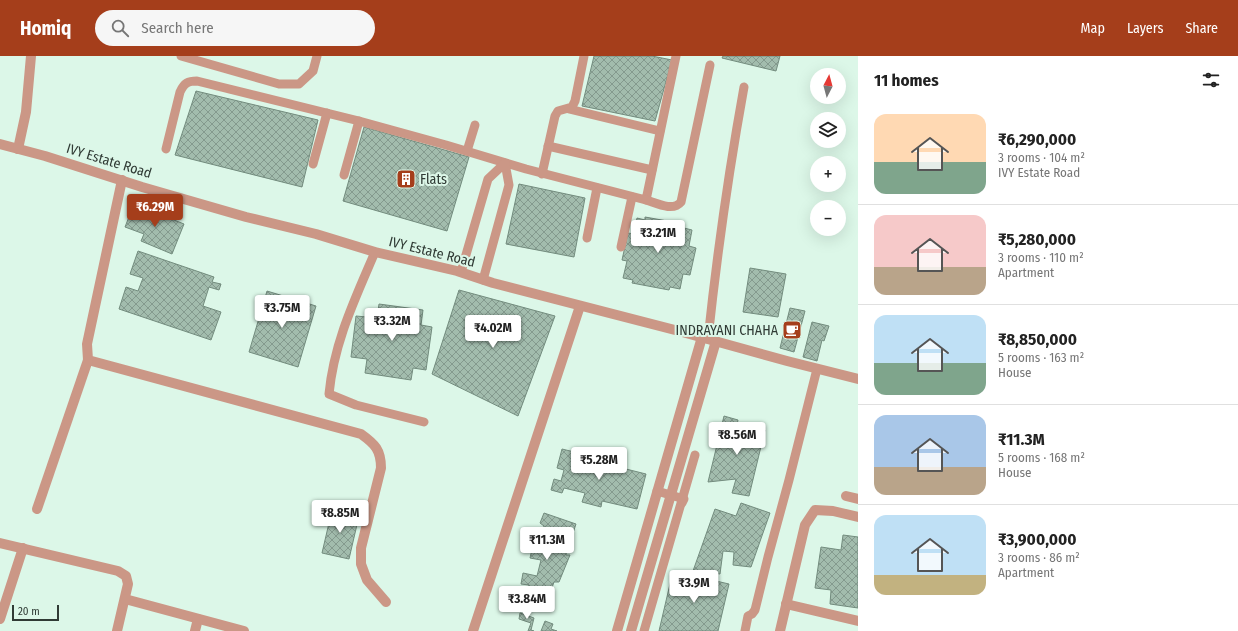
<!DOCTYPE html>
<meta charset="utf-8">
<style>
body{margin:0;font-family:"Fira Sans Condensed",sans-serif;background:#f6f6f6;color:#222;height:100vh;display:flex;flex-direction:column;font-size:15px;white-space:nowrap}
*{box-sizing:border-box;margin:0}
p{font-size:13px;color:#767676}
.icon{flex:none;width:22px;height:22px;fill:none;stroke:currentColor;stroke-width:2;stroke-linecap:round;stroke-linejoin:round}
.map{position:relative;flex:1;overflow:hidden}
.sheet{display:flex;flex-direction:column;background:#fff;width:380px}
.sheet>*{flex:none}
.needle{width:26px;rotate:6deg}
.fabs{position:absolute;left:810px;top:12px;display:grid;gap:8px}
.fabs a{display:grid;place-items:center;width:36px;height:36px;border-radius:50%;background:#fff;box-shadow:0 4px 16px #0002;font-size:20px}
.scale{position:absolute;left:12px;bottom:10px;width:47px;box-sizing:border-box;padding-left:4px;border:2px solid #303b35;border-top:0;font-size:11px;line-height:14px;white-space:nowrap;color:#303b35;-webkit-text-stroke:3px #dcf7e8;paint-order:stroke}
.price{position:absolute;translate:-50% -34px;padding:0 9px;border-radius:4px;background:#fff;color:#222;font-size:13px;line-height:26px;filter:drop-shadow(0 1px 2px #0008)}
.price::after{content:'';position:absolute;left:50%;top:24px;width:12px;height:9px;margin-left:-6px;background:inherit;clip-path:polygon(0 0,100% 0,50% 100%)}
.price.on{background:#a53e1b;color:#fff}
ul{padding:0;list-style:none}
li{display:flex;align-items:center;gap:12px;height:100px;padding:0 16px}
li+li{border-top:1px solid #e0e0e0}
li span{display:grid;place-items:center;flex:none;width:112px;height:80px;border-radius:12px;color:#555}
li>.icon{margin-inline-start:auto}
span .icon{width:48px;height:48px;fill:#fffc;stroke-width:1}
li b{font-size:17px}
h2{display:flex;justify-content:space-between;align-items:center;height:48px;padding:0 16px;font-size:17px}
header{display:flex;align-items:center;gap:24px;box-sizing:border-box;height:56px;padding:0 20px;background:#a53e1b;color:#fff}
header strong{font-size:19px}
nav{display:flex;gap:22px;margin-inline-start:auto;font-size:14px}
.search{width:280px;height:36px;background:#f6f6f6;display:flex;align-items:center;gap:10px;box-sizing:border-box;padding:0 14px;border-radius:22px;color:#767676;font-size:15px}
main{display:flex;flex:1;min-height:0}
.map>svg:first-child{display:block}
.building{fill:url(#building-cross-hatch);stroke:#738c7e}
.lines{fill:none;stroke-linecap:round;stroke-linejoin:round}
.lane{stroke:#cb9786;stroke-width:9}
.street{stroke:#cb9786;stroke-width:10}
.labels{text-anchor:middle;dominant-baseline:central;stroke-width:4;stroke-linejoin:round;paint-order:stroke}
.street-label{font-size:14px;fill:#303b35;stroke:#dcf7e8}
.poi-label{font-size:14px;fill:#303b35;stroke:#dcf7e8;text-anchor:start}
</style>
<header>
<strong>Homiq</strong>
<div class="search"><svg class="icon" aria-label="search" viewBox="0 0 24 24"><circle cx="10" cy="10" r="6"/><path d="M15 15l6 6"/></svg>Search here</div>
<nav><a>Map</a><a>Layers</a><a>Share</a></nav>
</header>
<main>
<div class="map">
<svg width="858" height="575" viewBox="0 0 858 575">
<defs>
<pattern id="building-cross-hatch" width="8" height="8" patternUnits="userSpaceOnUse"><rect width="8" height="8" fill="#a2bcad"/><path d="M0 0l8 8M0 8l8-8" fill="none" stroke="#849a8e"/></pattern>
</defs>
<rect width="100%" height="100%" fill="#dcf7e8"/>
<!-- building -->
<g class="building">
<path d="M594,0H652L672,4L655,65L582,50Z"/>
<path d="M723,0H780L776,15L722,2Z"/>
<path d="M196,35L318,64L302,131L175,99Z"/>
<path d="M364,71L469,101L447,175L343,145Z"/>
<path d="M519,128L585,142L574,201L506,188Z"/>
<path d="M134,148L184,168L172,198L141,185L144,178L125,171Z"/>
<path d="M645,161L684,168V172L692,174L689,190L696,192L690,219L683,218L680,233L670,231L669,234L632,227L633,224L623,222L627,205L622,204L628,177L634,178L637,162L645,164Z"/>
<path d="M138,195L214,221L212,226L221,228L219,234L209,231L203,250L221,256L211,284L119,253L126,231L138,235L143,222L130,218Z"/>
<path d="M750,212L786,218L778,261L743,256Z"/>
<path d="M459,234L555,260L518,360L432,318Z"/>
<path d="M267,235L316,250L298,311L249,296Z"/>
<path d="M379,248L423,254L421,269L432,271L426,314L413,312L411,324L365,317L367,303L351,301L356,260L377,262Z"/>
<path d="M790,252L805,255L794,296L780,292Z"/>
<path d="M812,266L829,270L824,285L822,284L817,305L803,301Z"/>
<path d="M724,360L738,364L735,379L746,382L749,370L765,374L749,440L732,437L736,423L708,426Z"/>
<path d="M562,393L611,405L608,416L615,417L618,411L646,418L637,453L602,445L601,451L582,446L585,437L564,432L562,437L551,434L554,423L561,425L564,414L557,412Z"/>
<path d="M741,447L770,457L751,511L733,509L734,496L723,495L720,518L693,515L715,453L736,460Z"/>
<path d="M332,454L359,460L349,503L322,497Z"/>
<path d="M544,457L576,468L573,477H568L566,499H570L559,526H554L547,546L540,548L539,554L522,551L523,543L517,542L519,533L528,534L529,529L521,528L523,517L537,520L541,504L530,502L536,476L543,477L544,470L540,467Z"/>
<path d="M843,479L858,481V552L830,548L831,534L815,532L821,491L841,494Z"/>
<path d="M673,515L729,528L718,575H659Z"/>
<path d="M520,557L534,562L531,574L534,575H528L531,567L519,563Z"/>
<path d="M545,565L553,568L551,573L557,575H541Z"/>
</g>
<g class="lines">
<!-- lane -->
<g class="lane">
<path d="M181,0L279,28H299L313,15L317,0"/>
<path d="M569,53L660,75"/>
<path d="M548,90L652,114"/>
<path d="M166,93L180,36C184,27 188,25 197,25L359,65L446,89L526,113L646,144L676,0"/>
<path d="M467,95L475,69"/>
<path d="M313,108L327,57"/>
<path d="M542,118L555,60L558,55L572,51L575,45L584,0"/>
<path d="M344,119L359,65"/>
<path d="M646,144C656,147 673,156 681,146L710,9"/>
<path d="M587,182L597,132"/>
<path d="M621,191L632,141"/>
<path d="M375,196C355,243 334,286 329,338L356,349L424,366"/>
<path d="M461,216L488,123L505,107L509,129L483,224"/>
<path d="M708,283C717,198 729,114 744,31"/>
<path d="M657,435L684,443L682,447"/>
<path d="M644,575L695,399"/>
<path d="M745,575L748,560L752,558L755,554L768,501L789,424L817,313"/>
</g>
<!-- street -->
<g class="street">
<path d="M0,88L45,100L142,131L246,161L316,178L375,196L457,215L493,227L675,274L787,305L858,323"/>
<path d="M18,93L26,56L31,0"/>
<path d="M122,124L87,288L88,304L361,378C375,388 381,394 381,412L361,492V508L367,524L386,546"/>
<path d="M846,440L858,443"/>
<path d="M37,453L88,304"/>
<path d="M0,487L118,515L126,520L128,528L117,575"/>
<path d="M125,543L244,575"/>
<path d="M786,548L858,565"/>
<path d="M0,563L23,492"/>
<path d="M195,575L198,563"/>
<path d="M473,575L580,250"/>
<path d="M617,575L702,281"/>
<path d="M631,575L716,285"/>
<path d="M780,575L805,469L815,454L833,455L858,461"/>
</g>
</g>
<!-- icons -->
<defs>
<g id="building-square" transform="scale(1)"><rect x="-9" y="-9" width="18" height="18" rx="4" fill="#a53e1b" stroke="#dcf7e8"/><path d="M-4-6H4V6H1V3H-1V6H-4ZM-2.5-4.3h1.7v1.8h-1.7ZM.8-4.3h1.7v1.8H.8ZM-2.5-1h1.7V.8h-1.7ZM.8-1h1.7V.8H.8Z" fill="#fff"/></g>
<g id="cafe-square" transform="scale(1)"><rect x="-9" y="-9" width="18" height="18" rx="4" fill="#a53e1b" stroke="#dcf7e8"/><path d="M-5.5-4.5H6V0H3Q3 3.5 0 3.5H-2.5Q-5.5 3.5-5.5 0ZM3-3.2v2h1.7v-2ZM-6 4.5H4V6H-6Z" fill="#fff"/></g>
</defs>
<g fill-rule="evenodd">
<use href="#building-square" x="406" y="123"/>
<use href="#cafe-square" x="792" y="274"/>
</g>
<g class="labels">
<!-- street labels -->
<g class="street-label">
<text transform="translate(109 105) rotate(17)">IVY Estate Road</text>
<text transform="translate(432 196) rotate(14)">IVY Estate Road</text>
</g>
<!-- poi labels -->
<g class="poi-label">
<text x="420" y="123">Flats</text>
<text x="778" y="274" text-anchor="end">INDRAYANI CHAHA</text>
</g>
</g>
</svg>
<div class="fabs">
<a><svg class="needle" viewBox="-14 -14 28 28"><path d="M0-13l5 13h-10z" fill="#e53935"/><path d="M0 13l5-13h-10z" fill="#767676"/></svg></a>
<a><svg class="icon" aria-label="layers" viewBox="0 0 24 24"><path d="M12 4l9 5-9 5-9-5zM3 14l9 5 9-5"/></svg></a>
<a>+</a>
<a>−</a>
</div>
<div class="scale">20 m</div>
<b class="price on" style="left:155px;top:172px">₹6.29M</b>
<b class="price" style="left:658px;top:198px">₹3.21M</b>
<b class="price" style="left:282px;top:273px">₹3.75M</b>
<b class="price" style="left:392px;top:286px">₹3.32M</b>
<b class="price" style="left:493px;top:293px">₹4.02M</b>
<b class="price" style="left:737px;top:400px">₹8.56M</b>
<b class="price" style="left:599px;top:425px">₹5.28M</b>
<b class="price" style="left:340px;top:478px">₹8.85M</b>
<b class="price" style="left:547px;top:505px">₹11.3M</b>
<b class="price" style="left:694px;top:548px">₹3.9M</b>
<b class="price" style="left:527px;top:564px">₹3.84M</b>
</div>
<section class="sheet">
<h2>11 homes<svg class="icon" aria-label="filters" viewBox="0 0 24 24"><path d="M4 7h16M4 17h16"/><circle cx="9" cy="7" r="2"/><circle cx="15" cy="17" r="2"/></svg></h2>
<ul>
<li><span style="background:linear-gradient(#ffd9b3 60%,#7fa58c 0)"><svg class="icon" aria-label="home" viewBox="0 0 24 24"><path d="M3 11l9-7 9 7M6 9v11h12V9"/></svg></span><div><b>₹6,290,000</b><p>3 rooms · 104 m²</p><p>IVY Estate Road</p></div></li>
<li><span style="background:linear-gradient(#f6c9c9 65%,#b9a48a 0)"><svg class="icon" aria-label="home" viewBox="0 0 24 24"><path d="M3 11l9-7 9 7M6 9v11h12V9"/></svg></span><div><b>₹5,280,000</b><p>3 rooms · 110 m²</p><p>Apartment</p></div></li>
<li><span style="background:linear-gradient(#bfe0f5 60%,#7fa58c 0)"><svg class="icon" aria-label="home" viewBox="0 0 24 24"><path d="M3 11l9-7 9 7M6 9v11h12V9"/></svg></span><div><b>₹8,850,000</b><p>5 rooms · 163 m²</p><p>House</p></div></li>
<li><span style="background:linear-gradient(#a9c7e8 65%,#b9a48a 0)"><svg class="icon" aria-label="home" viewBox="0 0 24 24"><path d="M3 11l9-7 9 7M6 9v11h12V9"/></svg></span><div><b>₹11.3M</b><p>5 rooms · 168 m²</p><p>House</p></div></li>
<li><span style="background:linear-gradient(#bfe0f5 75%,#c2b280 0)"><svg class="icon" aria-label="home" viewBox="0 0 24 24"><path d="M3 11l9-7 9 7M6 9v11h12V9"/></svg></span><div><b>₹3,900,000</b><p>3 rooms · 86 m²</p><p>Apartment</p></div></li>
</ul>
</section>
</main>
